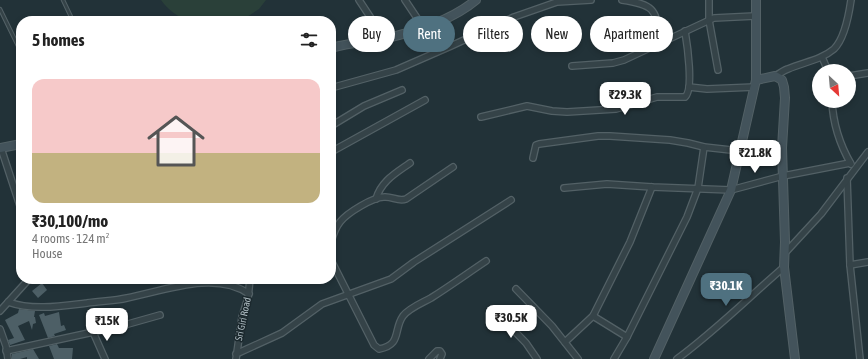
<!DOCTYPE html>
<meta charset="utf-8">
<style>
body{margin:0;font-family:"Asap Condensed",sans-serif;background:#f2f2f2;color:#222;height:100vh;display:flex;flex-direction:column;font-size:15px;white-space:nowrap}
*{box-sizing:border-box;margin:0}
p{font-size:13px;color:#767676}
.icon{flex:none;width:22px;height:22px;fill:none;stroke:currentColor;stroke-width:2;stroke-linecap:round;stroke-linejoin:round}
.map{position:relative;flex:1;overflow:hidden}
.side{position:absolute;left:16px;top:16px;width:320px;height:268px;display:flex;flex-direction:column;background:#fff;border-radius:16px;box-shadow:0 2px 6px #0003}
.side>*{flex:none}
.guide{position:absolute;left:348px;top:16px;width:380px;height:36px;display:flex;gap:8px}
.needle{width:26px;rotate:154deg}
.buttons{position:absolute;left:812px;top:64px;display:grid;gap:8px}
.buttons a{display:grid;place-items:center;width:44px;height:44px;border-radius:50%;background:#fff;box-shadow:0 2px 6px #0003;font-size:20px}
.price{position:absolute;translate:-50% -34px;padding:0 9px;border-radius:8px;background:#fff;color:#222;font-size:13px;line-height:26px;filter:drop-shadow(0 1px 2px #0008)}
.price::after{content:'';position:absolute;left:50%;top:24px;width:12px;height:9px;margin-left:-6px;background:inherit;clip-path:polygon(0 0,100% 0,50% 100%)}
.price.on{background:#4f7180;color:#fff}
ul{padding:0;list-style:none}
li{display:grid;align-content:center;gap:8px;height:212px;padding:0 16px}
li span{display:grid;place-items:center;height:124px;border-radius:12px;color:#555}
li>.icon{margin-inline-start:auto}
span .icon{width:72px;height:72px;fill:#fffc;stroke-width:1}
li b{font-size:17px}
h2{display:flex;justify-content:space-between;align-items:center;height:48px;padding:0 16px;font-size:17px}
.tag{padding:0 14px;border-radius:18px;background:#fff;box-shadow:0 2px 6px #0003;font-size:14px;line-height:36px}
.tag.on{background:#4f7180;color:#fff}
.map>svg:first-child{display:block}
.green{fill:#2a4039}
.building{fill:#4d5f66}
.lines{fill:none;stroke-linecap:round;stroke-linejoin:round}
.lane-casing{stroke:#536166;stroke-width:4.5}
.street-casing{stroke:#536166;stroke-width:8}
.secondary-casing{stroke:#536166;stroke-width:10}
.lane{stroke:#354348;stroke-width:2.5}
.street{stroke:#354348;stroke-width:5.5}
.secondary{stroke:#43535b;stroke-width:8}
.labels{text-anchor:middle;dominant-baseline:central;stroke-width:3;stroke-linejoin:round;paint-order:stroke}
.street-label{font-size:10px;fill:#b0bec4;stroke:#1b282d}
</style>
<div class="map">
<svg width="868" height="359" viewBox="0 0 868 359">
<rect width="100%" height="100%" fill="#223238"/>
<!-- green -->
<path class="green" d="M161,0H266L259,9L241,21H188C178,17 167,9 161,0Z"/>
<!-- building -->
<g class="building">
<path d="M42,283L47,290L38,298L32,291Z"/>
<path d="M19,309L35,311L34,317H35L36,323L33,324L32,330L29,321L18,326L25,340L10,345L8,340L14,338L5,320L18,313Z"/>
<path d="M59,312L61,326L64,325L66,330L54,334L55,336L48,338L39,315L44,313L45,316Z"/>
<path d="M57,344L59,348H73L72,359H54L49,346Z"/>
<path d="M33,349L39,359H27V357L20,359H12V354Z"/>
</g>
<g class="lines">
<!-- lane casing -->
<g class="lane-casing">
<g id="lane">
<path d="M63,0L73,21"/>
<path d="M0,9L21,52"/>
</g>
</g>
<!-- street casing -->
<g class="street-casing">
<g id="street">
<path d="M359,0L384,38"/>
<path d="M405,0L423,27"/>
<path d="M622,0C657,5 655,10 661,42"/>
<path d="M709,0V20L718,70"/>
<path d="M822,57L828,71"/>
<path d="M572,66L613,63L624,60L714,18L755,16"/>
<path d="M775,76C779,74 784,70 788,69C804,62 821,60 834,49C844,39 849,14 851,0"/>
<path d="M849,76L868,73"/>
<path d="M689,87L707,89L755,87"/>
<path d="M331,88L396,70L451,46L514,17L557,2L591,0"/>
<path d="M832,101C833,123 840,145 851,164"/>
<path d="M481,117L527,106L552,111L567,112L616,109L657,97H685C694,90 687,43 685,31"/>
<path d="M331,126L364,106L402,90"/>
<path d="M1,148L21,209"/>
<path d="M331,152L425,100"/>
<path d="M533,158L536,145L539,144L598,136H610L670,140L688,143L704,147L740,151"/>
<path d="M847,178L850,265L860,359"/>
<path d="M564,188L607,184L652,187L731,190L783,176L850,163"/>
<path d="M376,199C381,181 396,173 410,163"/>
<path d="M331,242C333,235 336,227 340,222C347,213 373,197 384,197C392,196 398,202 406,199L453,167"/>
<path d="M785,253L821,214L868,152"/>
<path d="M331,260L374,345L379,349C402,345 393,330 403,316C409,308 422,303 431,298C450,286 468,273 486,261"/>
<path d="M850,265L868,262"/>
<path d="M516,289L552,326L578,359"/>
<path d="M8,302C33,311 62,306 87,303C100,301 114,301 127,298C163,291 215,270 249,294"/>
<path d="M0,311L29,279"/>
<path d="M495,311L526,343L537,359"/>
<path d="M593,316L627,337"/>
<path d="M0,329L6,346L8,359"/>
<path d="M93,332L105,359"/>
<path d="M565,342L593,316L630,242L652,187"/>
<path d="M6,351L121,326L160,315"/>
<path d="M236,354L282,333L322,304L391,279L414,262L511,200"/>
<path d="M236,359L242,317L248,298L250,279"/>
<path d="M429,359L437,351H440L442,354L440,359"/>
<path d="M614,359L627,337L687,217L698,188L704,147"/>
<path d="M677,359C715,331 748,298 784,267"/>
</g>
</g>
<!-- secondary casing -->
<g class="secondary-casing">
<g id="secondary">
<path d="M331,48C348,43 366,42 383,39C415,32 451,21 476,0"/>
<path d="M756,80L775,76L782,80L784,87L785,98L782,148L785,242L784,267L795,359"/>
<path d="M0,148L21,144"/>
<path d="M654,359L731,190L756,80V0"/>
</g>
</g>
<!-- lane -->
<use href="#lane" class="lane"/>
<!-- street -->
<use href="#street" class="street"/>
<!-- secondary -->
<use href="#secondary" class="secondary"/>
</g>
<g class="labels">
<!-- street labels -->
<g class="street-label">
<text transform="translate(243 319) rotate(-78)">Sri Giri Road</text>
</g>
</g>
</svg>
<div class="buttons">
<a><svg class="needle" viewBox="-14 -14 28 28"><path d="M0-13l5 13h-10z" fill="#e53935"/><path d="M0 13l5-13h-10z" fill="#767676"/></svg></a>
</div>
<b class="price" style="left:625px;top:116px">₹29.3K</b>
<b class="price" style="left:755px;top:174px">₹21.8K</b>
<b class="price on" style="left:726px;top:307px">₹30.1K</b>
<b class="price" style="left:511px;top:339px">₹30.5K</b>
<b class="price" style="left:107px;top:342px">₹15K</b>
<div class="guide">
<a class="tag">Buy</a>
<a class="tag on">Rent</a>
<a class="tag">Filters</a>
<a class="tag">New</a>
<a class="tag">Apartment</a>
</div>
<section class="side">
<h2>5 homes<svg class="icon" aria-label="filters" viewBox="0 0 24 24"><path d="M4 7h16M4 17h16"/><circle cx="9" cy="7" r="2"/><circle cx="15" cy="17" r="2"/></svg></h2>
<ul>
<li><span style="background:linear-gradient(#f6c9c9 60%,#c2b280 0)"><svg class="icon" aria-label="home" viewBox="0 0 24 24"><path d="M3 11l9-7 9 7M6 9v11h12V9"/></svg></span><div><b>₹30,100/mo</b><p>4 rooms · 124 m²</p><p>House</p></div></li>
</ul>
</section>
</div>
